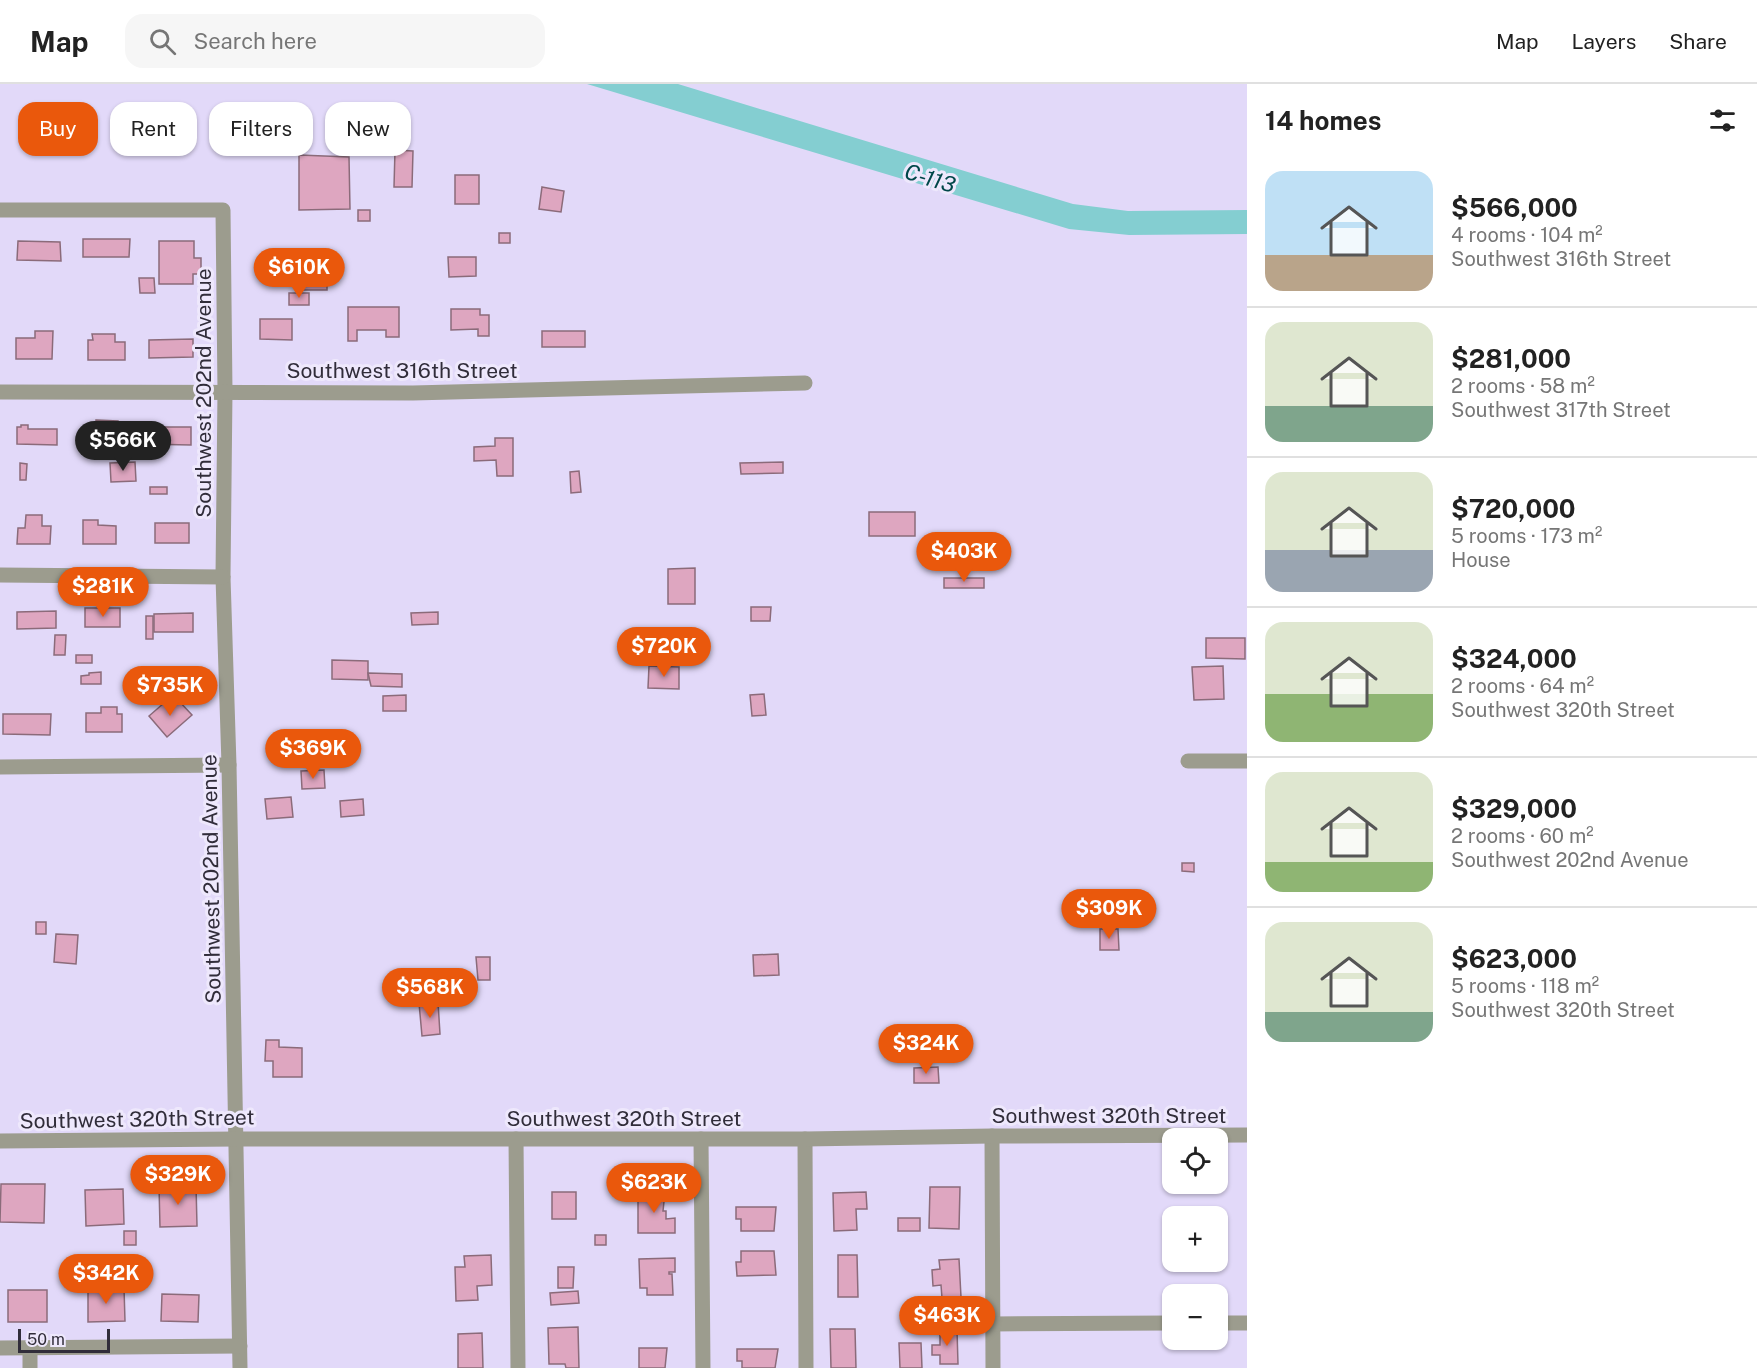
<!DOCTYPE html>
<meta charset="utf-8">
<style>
body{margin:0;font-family:"Public Sans",sans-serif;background:#f6f6f6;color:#222;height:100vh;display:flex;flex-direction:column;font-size:22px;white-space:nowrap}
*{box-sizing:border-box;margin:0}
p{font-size:20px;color:#767676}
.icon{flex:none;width:33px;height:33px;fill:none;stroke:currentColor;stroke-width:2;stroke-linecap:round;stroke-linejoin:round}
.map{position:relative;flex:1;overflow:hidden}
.drawer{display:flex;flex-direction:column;background:#fff;width:510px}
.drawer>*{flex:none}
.banner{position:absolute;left:18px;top:18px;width:570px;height:54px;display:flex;gap:12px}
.fabs{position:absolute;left:1162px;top:1044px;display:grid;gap:12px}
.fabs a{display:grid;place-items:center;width:66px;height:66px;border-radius:12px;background:#fff;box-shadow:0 2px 4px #0004;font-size:30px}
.scale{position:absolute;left:18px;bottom:15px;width:92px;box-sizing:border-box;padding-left:6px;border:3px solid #312d3a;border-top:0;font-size:16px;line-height:21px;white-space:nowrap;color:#312d3a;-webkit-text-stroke:4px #eee8fc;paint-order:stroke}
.price{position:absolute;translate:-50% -51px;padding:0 14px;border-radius:21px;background:#ea580c;color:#fff;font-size:20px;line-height:39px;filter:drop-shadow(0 2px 3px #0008)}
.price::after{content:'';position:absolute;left:50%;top:36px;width:18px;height:14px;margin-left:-9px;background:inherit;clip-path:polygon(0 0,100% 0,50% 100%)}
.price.on{background:#222;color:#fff}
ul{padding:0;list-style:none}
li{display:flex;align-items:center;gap:18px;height:150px;padding:0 18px}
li+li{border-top:2px solid #e0e0e0}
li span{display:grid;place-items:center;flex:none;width:168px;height:120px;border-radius:18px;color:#555}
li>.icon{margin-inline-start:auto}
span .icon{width:72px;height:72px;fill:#fffc;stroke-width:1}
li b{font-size:26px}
h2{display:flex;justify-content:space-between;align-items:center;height:72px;padding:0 18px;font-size:26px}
.pill{padding:0 21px;border-radius:18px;background:#fff;box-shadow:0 2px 4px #0004;font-size:21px;line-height:54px}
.pill.on{background:#ea580c;color:#fff}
header{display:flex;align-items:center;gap:36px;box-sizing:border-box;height:84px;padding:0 30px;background:#fff;border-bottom:2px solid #e0e0e0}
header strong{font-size:28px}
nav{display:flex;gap:33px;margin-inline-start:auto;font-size:21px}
.search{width:420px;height:54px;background:#f6f6f6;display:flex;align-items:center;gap:15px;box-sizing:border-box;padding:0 21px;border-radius:18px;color:#767676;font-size:22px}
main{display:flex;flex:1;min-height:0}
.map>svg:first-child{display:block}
.water{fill:#84ced1}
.building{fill:#dea6c0;stroke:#8b6b7a;stroke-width:1.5}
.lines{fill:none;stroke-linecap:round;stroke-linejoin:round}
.minor{stroke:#9c9c8e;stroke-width:15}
.labels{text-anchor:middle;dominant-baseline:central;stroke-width:6;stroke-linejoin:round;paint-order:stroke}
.street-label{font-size:21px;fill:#312d3a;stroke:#eee8fc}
.water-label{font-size:22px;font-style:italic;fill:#004749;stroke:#eee8fc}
</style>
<header>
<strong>Map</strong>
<div class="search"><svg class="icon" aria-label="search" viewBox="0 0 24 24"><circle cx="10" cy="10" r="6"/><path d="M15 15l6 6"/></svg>Search here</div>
<nav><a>Map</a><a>Layers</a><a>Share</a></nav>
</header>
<main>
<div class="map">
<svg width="1247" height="1284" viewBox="0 0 1247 1284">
<rect width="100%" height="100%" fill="#e2d9f9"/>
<!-- water -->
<path class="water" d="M587,0H678L1073,120L1128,127L1247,126V150L1129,151L1069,145Z"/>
<!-- building -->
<g class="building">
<path d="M395,66L413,67L412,103H394Z"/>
<path d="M299,71L349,73L350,125L299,126Z"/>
<rect x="455" y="91" width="24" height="29"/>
<path d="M542,103L564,107L561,128L539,125Z"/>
<rect x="358" y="126" width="12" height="11"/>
<rect x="499" y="149" width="11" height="10"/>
<path d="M83,155H130L129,173H83Z"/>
<path d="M18,157L60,158L61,177L17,176Z"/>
<path d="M159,157H194V174H201V190H193V200H159Z"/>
<rect x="297" y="170" width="30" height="36"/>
<path d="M448,173H476V192L449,193Z"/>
<path d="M139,194H154L155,209H140Z"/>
<rect x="289" y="209" width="20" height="12"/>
<path d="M348,223H399V253H386V246H357V257H348Z"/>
<path d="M451,225H480V231H489V252H478V245L451,246Z"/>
<path d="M260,235H292V256L260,255Z"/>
<path d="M35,247H53L52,275H16V254H35Z"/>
<rect x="542" y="247" width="43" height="16"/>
<path d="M92,250H115V258H125V276H88V256H93Z"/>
<path d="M193,255V273L149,274V256Z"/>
<path d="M96,336L118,337L117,364L86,363L87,340H96Z"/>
<path d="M21,341H28V345H57V361L17,360V343H21Z"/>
<path d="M143,343H191V361L143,360Z"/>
<path d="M495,354H513V392H497L496,376L474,377V363L495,362Z"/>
<path d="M135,378L136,397L111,398L110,379Z"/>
<path d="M783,378V389L741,390L740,379Z"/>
<path d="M20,379L27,380L26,396H20Z"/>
<path d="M579,387L581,408L571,409L570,388Z"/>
<rect x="150" y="403" width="17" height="7"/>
<rect x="869" y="428" width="46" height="24"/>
<path d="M26,431H42V442H51L50,460H17L18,444H25Z"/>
<path d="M83,436H98V441L116,442V460H83Z"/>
<rect x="155" y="439" width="34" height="20"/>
<path d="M695,484V520H668V485Z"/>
<rect x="944" y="494" width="40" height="10"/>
<path d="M751,523H771L770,537H751Z"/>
<rect x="85" y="524" width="35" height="19"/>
<path d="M56,527V544L17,545V528Z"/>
<path d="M438,528V540L412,541L411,529Z"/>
<path d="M193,529V548H154V530Z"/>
<rect x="146" y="532" width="7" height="23"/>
<path d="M55,551H66L65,571H54Z"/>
<path d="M1206,554H1245V575L1206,574Z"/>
<rect x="76" y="571" width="16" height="8"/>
<path d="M332,576L368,577V596L332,595Z"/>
<path d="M649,582L679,583V605L648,604Z"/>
<path d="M1223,582L1224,615L1194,616L1192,583Z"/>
<path d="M101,588V600H81V592L89,591V589Z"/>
<path d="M368,589L402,590V603L371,602Z"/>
<path d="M764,610L766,631L752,632L750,611Z"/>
<path d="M406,611V627H383V612Z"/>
<path d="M178,616L192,631L167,653L149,632L164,619L168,624Z"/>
<path d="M101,623H117V630H122V648H86V629H101Z"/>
<path d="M3,630H51L50,651L3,650Z"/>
<path d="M324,686L325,704L302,705L301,687Z"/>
<path d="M291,713L293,733L267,735L265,715Z"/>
<path d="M363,715L364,731L341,733L340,717Z"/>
<path d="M1182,779H1194V788L1182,787Z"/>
<rect x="36" y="838" width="10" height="12"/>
<path d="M1100,845H1118L1119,866H1100Z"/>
<path d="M56,850L78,851L76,880L54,878Z"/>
<path d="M778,870L779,891L754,892L753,871Z"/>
<path d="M476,873H490V896H478Z"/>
<path d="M438,918L440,950L422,952L419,919Z"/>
<path d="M266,956H279V963L302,964V993H273V977H265Z"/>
<path d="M938,983L939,999H914V984Z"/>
<path d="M1,1100H45L44,1139L0,1138Z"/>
<path d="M196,1101L197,1142L160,1143L159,1102Z"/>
<path d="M930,1103H960L959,1145L929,1144Z"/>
<path d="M123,1105L124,1140L86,1142L85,1106Z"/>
<rect x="552" y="1108" width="24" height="27"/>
<path d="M638,1108H665L663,1127H666V1135L675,1134V1149H638Z"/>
<path d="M866,1108L867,1125H856L857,1146L834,1147L833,1109Z"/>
<path d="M736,1123H776L774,1147H741V1135H736Z"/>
<rect x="898" y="1134" width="22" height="13"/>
<rect x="124" y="1147" width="12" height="14"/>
<rect x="595" y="1151" width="11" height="10"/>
<path d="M741,1167H774L776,1191L737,1192L736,1178H741Z"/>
<path d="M491,1171L492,1201L477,1202L478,1216L456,1217L455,1183H465L464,1172Z"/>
<path d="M838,1171H857L858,1213H838Z"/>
<path d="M675,1174V1188H669V1190H672L673,1211H647V1204H640L639,1175Z"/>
<path d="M959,1175L961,1213L942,1214L941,1201L933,1202L932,1186L940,1185L939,1176Z"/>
<path d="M558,1183H574L573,1204H558Z"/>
<path d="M88,1204H124L125,1237L88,1238Z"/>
<rect x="8" y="1206" width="39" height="32"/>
<path d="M578,1207L579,1219L551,1221L550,1209Z"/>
<path d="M162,1210L199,1211L198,1238L161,1237Z"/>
<path d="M578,1243L579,1284H566L565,1280H549L548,1244Z"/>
<path d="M830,1245H855L856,1284H831Z"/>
<path d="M940,1246H957L958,1280H940V1271H932V1261H940Z"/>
<path d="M482,1249L483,1284H458V1250Z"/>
<path d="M899,1259H921L922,1284H900Z"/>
<path d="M639,1264H667L665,1284H639Z"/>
<path d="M737,1265H778L775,1284H742V1277H737Z"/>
</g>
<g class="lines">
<!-- minor -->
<g class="minor">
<path d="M0,126H223L225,307L223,493L229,681L240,1284"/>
<path d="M0,308L413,309L805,299"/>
<path d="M0,491L223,493"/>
<path d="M1188,677H1247"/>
<path d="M0,683L229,681"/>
<path d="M992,1052L993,1284"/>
<path d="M516,1055L518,1284"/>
<path d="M701,1055L703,1284"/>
<path d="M805,1055L806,1284"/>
<path d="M0,1057L237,1055H805L992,1052L1247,1051"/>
<path d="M1218,1239H1247"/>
<path d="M993,1240L1173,1239"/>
<path d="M0,1264L240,1262"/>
<path d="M30,1264V1284"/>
</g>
</g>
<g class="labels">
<!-- street labels -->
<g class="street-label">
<text x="402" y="286">Southwest 316th Street</text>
<text transform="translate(203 309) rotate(-90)">Southwest 202nd Avenue</text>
<text transform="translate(211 795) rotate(-91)">Southwest 202nd Avenue</text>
<text x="1109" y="1031">Southwest 320th Street</text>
<text x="624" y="1034">Southwest 320th Street</text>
<text transform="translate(137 1035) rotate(-1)">Southwest 320th Street</text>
</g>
<!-- water labels -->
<g class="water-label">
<text transform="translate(930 94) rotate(17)">C-113</text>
</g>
</g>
</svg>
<div class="fabs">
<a><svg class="icon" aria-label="locate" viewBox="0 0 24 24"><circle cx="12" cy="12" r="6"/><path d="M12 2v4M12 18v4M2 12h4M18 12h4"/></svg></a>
<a>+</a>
<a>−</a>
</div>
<div class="scale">50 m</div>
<b class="price" style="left:299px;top:215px">$610K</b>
<b class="price on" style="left:123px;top:388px">$566K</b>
<b class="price" style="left:964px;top:499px">$403K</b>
<b class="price" style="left:103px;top:534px">$281K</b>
<b class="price" style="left:664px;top:594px">$720K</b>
<b class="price" style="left:170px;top:633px">$735K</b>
<b class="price" style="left:313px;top:696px">$369K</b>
<b class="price" style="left:1109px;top:856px">$309K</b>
<b class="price" style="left:430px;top:935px">$568K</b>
<b class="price" style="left:926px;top:991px">$324K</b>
<b class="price" style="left:178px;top:1122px">$329K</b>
<b class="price" style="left:654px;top:1130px">$623K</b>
<b class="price" style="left:106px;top:1221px">$342K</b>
<b class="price" style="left:947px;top:1263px">$463K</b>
<div class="banner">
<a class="pill on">Buy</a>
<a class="pill">Rent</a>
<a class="pill">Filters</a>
<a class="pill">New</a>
</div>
</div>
<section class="drawer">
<h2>14 homes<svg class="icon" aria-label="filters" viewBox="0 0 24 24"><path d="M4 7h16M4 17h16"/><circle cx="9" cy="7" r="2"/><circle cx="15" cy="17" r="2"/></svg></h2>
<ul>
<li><span style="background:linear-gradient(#bfe0f5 70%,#b9a48a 0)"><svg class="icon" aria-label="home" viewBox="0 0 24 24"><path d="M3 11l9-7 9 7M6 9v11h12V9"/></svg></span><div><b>$566,000</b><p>4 rooms · 104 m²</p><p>Southwest 316th Street</p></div></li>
<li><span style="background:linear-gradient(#dfe7d0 70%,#7fa58c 0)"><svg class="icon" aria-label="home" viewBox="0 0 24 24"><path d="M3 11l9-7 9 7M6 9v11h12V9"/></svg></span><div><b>$281,000</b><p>2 rooms · 58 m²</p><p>Southwest 317th Street</p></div></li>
<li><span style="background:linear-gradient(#dfe7d0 65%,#9aa5b1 0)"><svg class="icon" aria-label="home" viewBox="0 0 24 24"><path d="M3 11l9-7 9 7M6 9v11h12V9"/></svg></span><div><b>$720,000</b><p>5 rooms · 173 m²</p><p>House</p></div></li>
<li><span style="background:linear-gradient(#dfe7d0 60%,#8fb573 0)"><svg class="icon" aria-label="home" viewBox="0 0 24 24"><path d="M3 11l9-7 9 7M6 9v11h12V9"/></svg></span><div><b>$324,000</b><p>2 rooms · 64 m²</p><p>Southwest 320th Street</p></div></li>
<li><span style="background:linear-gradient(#dfe7d0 75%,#8fb573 0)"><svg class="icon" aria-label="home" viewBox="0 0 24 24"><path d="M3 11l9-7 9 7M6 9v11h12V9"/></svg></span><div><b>$329,000</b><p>2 rooms · 60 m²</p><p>Southwest 202nd Avenue</p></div></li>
<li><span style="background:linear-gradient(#dfe7d0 75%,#7fa58c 0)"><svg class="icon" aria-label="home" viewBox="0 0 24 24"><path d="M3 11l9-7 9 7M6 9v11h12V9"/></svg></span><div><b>$623,000</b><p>5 rooms · 118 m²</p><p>Southwest 320th Street</p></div></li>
</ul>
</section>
</main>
